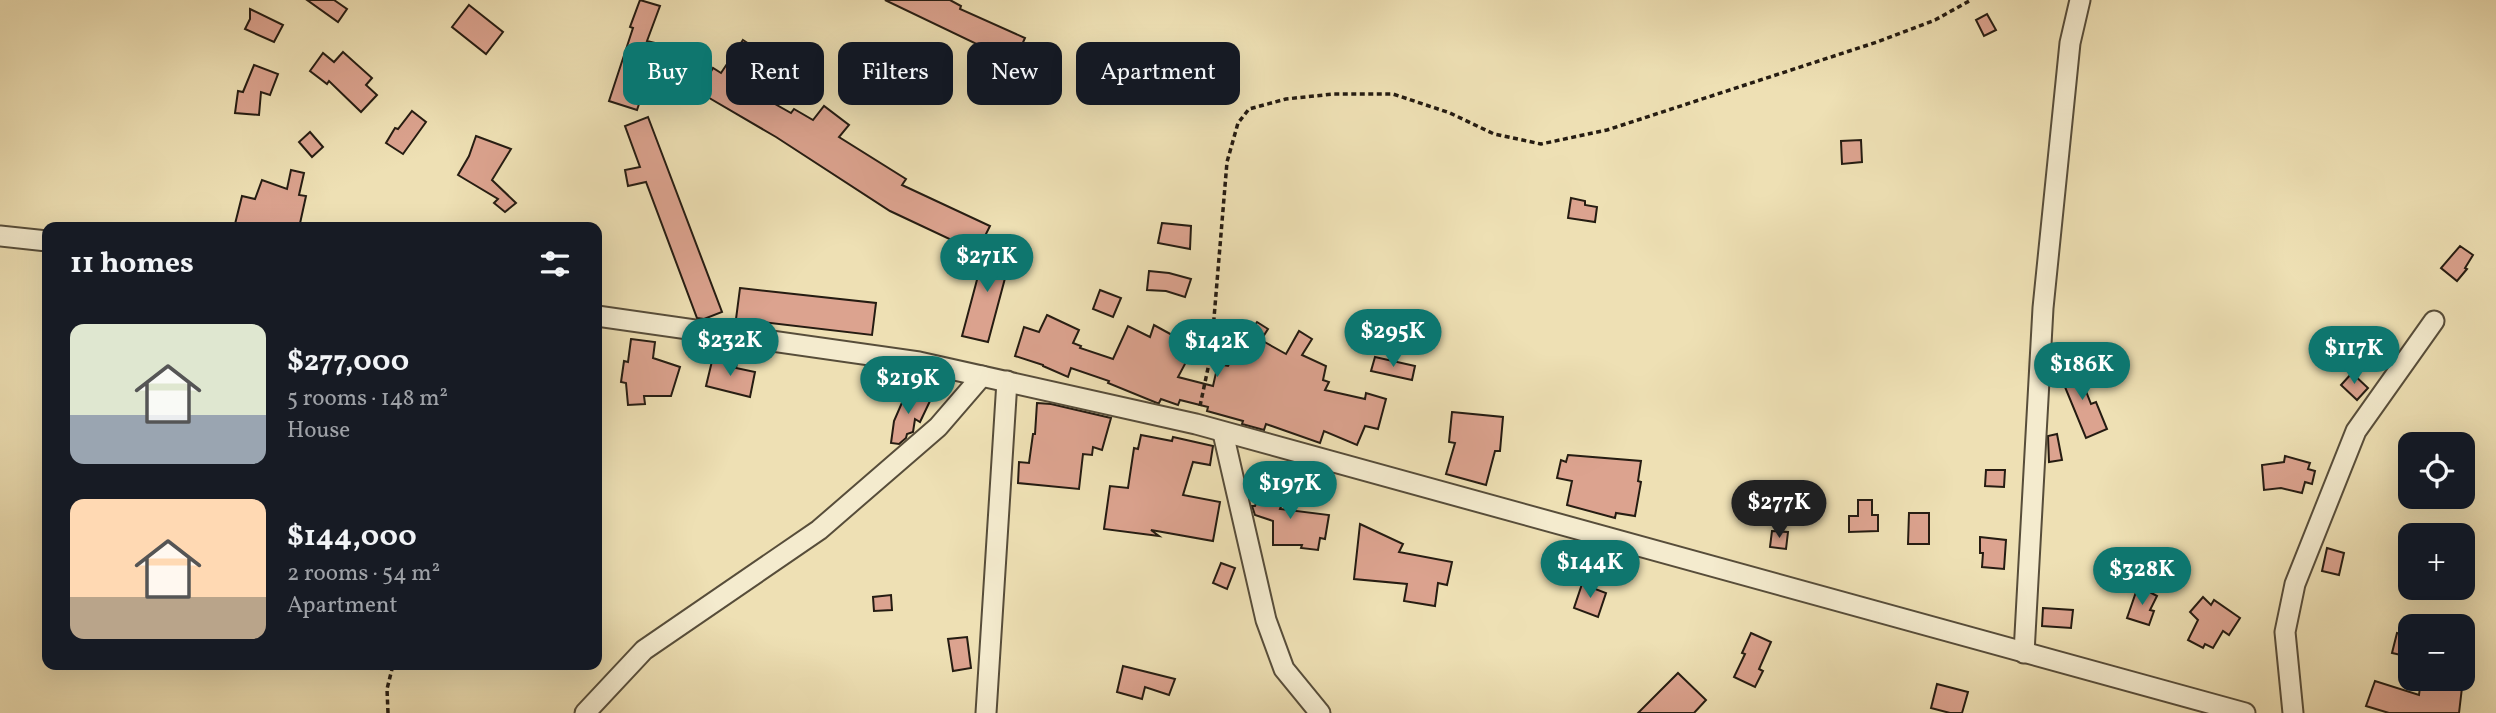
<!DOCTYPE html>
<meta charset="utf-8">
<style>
body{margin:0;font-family:Vollkorn,serif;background:#20242c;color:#f1f3f6;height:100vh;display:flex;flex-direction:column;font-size:26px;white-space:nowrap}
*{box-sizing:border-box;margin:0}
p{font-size:23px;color:#9ea1a6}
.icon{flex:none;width:38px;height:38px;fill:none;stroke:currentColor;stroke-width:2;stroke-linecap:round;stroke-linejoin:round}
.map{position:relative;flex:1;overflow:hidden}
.sheet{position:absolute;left:42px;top:222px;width:560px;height:448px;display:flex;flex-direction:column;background:#171b24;border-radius:14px;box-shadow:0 7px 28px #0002}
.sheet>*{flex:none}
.guide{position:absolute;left:623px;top:42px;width:665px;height:63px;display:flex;gap:14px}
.controls{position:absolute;left:2398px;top:432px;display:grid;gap:14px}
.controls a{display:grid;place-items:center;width:77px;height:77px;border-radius:14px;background:#171b24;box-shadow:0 7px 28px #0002;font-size:35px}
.price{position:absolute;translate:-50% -60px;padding:0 16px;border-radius:24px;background:#0f766e;color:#fff;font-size:23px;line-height:46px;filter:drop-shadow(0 2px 4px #0008)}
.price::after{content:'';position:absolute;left:50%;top:42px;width:21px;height:16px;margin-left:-10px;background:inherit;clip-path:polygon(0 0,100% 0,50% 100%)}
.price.current{background:#222;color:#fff}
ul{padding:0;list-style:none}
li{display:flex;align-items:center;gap:21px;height:175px;padding:0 28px}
li span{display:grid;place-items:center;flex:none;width:196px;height:140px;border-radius:14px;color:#555}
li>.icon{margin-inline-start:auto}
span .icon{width:84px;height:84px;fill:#fffc;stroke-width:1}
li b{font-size:30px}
h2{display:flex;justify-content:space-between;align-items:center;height:84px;padding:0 28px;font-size:30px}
.chip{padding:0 24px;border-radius:14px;background:#171b24;box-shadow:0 7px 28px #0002;font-size:24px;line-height:63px}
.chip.current{background:#0f766e;color:#fff}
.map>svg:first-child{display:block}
.building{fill:#dca38f;stroke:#251c12;stroke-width:2}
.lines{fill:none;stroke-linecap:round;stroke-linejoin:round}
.minor-casing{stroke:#574d3a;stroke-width:23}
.path{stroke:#251c12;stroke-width:3.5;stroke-dasharray:5 3.5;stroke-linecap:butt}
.minor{stroke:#f4ebce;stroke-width:19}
</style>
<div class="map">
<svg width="2496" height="713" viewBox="0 0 2496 713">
<rect width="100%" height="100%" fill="#eee0b4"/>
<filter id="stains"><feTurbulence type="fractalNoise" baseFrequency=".00286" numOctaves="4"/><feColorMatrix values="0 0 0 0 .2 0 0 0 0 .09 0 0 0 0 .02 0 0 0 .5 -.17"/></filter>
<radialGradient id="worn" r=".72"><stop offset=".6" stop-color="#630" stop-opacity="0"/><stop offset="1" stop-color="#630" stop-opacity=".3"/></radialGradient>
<!-- building -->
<g class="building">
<path d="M307,0H334L347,9L338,22Z"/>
<path d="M640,0L660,6L647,41L659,44L637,110L609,101L633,28L630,27Z"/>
<path d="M885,0H950L961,6L960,9L1025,38L1014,62Z"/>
<path d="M469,5L503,32L486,54L452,27Z"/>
<path d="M250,9L283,25L274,42L245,29L250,19Z"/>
<path d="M1987,14L1996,30L1984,36L1976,20Z"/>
<path d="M743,40L780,64L759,95L791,113L794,109L813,120L824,106L849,125L839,137L906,179L902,185L990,226L977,252L890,211L776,137L699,92L713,68L721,73Z"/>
<path d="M343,52L372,78L366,85L377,95L361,112L329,81L327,84L310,71L323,53L334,62Z"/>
<path d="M254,65L278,74L270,95L261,92L259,115L235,113L238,91L243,92Z"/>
<path d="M412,111L426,122L403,154L386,143L395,128L398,129Z"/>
<path d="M648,117L722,312L704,319L697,318L646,182L628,186L625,170L640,167L625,126Z"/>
<path d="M310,132L323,147L312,157L299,142Z"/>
<path d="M476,136L511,149L492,180L516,203L505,212L494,203L498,199L458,175L469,156Z"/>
<path d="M1861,140L1862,162L1842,164L1841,141Z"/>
<path d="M291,170L304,173L299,195L306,196L299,228H250L235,224L242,196L255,199L262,180L287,189Z"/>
<path d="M1571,198L1585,201V205L1597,207L1595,222L1568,218Z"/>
<path d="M1162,223L1191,226L1190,249L1158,243Z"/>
<path d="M986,246L1012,252L988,342L962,336Z"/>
<path d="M2460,246L2473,255L2465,268L2467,269L2457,281L2441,268Z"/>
<path d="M1149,271L1169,273L1191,279L1185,297L1166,291L1147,290Z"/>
<path d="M740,288L876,303L872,335L736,319Z"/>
<path d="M1100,290L1121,298L1113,317L1093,309Z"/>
<path d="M1047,315L1079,330L1073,343L1081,346L1080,348L1113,359L1128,326L1150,337L1154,325L1194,347L1178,377L1213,386L1218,364L1228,366L1246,333L1249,334L1257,322L1268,329L1261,340L1286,354L1299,331L1312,339L1302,355L1326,366L1323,380L1329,382L1325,390L1365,399L1366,393L1386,399L1378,429L1365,426L1357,445L1324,431L1320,443L1266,424L1264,430L1242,424L1243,421L1207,411L1208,407L1180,400L1178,405L1161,399L1159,403H1157L1108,383L1109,381L1071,368L1068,377L1043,366V365L1015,356L1024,327L1039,332Z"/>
<path d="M631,339L655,342L653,358L680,367L671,396H644L645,404L628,405L626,383L621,382L624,361L628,362Z"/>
<path d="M713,357L737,363L736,368L755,372L750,397L706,386Z"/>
<path d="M1375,357L1415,366L1412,380L1371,371Z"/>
<path d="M2075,363L2091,404L2096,402L2107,429L2086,438L2058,370Z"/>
<path d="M2352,373L2368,388L2357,400L2341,385Z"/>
<path d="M907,391L930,401L920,422L915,419L913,432L907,434L906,438L899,444L891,443L894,421Z"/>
<path d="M1037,403L1051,404L1111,418L1102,450L1093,447L1092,455L1083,454L1079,489L1018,483L1019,462L1029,463L1033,434H1035Z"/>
<path d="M1452,412L1503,417L1500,451H1495L1486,485L1446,474L1455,443L1449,442Z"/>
<path d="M2057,434L2062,460L2049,462L2048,436Z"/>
<path d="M1141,435L1172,441L1173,437L1213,446L1210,465L1193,462L1183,495L1220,502L1213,541L1151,530L1159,536L1104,529L1110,486L1128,488L1134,448L1138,449Z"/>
<path d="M1568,455L1641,461L1638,481L1641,482L1635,516L1616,513L1615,518L1567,505L1572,481L1557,478L1561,460L1566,462Z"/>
<path d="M2285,456L2310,463L2308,469L2315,471L2312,484L2305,482L2302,493L2281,488L2264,490L2262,465L2284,462Z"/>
<path d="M1986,470H2005L2004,487L1985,486Z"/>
<path d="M1264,484L1287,492L1280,509L1329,515L1325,539L1320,538L1318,550L1301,548L1302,545H1273V521L1255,515L1252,506H1255Z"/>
<path d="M1763,500L1780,502L1779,523L1761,522Z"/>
<path d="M1858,500H1872V515H1878V531L1849,532V516H1858Z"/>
<path d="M1909,513H1929V544H1908Z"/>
<path d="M1360,524L1403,544L1399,552L1452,562L1447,585L1438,583L1435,606L1404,601L1407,584L1354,579Z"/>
<path d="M1772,531L1788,532L1786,549L1770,547Z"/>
<path d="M1980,537L2006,540L2004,569L1982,567L1983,553H1980Z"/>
<path d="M2327,548L2344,553L2339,575L2322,571Z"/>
<path d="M1221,563L1235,568L1227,589L1213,583Z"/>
<path d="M1582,584L1606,593L1598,617L1574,608Z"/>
<path d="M2144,589L2157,596L2150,610L2154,611L2149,625L2127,618L2136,592L2141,595Z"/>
<path d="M891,595L892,610L874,611L873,597Z"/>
<path d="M2203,597L2211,605L2214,600L2240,618L2229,635L2223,631L2213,648L2205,644L2203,648L2188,640L2198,620L2190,612Z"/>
<path d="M2043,608L2073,610L2071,628L2042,626Z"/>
<path d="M1751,633L1771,642L1759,669L1763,671L1755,687L1734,677L1745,654L1742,653Z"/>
<path d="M2397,633L2410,635V657L2392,653Z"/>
<path d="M967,637L971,668L953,671L948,639Z"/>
<path d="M1123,666L1175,679L1169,695L1145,687L1142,699L1117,692Z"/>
<path d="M1678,673L1706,700L1694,713H1638Z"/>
<path d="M2421,679H2463L2459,713H2389L2366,706L2375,681L2419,695Z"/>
<path d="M1937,684L1968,692L1962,713H1950L1931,708Z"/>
</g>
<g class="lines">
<!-- minor casing -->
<g class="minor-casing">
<g id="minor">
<path d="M0,236L47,241"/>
<path d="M597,316L919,362L1196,424L2245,713"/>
<path d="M1223,433L1266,620L1284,669L1320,713"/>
<path d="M2024,653L2043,308L2070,43L2080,0"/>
<path d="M585,713L644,650L819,530L938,427L982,376"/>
<path d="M986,713L1007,381"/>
<path d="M2293,713L2285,632L2295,584L2356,431L2434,321"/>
</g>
</g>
<!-- path -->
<g class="path">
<path d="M1200,406L1211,354L1227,162L1238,123L1249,109L1286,99L1334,94H1393L1450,113L1494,134L1541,144L1607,130L1877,42L1935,20L1971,0"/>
<path d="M388,713L387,689L393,665"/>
</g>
<!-- minor -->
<use href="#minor" class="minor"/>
</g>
<rect width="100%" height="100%" filter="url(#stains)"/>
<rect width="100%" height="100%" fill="url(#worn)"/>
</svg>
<div class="controls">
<a><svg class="icon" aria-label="locate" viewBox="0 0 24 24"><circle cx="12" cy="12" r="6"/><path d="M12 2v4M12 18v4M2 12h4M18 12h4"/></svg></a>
<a>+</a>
<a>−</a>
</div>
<b class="price" style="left:987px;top:294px">$271K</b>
<b class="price" style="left:1393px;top:369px">$295K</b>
<b class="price" style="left:730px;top:378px">$232K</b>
<b class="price" style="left:1217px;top:379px">$142K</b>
<b class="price" style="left:2354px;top:386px">$117K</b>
<b class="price" style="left:2082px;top:402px">$186K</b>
<b class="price" style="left:908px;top:416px">$219K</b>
<b class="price" style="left:1290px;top:521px">$197K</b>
<b class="price current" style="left:1779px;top:540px">$277K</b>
<b class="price" style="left:1590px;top:600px">$144K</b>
<b class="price" style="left:2142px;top:607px">$328K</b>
<div class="guide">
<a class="chip current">Buy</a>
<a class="chip">Rent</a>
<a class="chip">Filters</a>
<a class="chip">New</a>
<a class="chip">Apartment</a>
</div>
<section class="sheet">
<h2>11 homes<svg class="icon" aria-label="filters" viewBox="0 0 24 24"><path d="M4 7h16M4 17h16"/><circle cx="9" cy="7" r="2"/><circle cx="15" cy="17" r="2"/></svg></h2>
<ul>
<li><span style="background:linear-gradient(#dfe7d0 65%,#9aa5b1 0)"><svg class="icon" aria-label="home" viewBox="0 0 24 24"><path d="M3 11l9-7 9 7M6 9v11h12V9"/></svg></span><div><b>$277,000</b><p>5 rooms · 148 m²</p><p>House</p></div></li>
<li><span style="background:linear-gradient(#ffd9b3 70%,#b9a48a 0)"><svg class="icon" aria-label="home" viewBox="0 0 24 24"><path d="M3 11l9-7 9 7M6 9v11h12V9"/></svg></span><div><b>$144,000</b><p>2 rooms · 54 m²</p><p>Apartment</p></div></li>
</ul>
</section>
</div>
